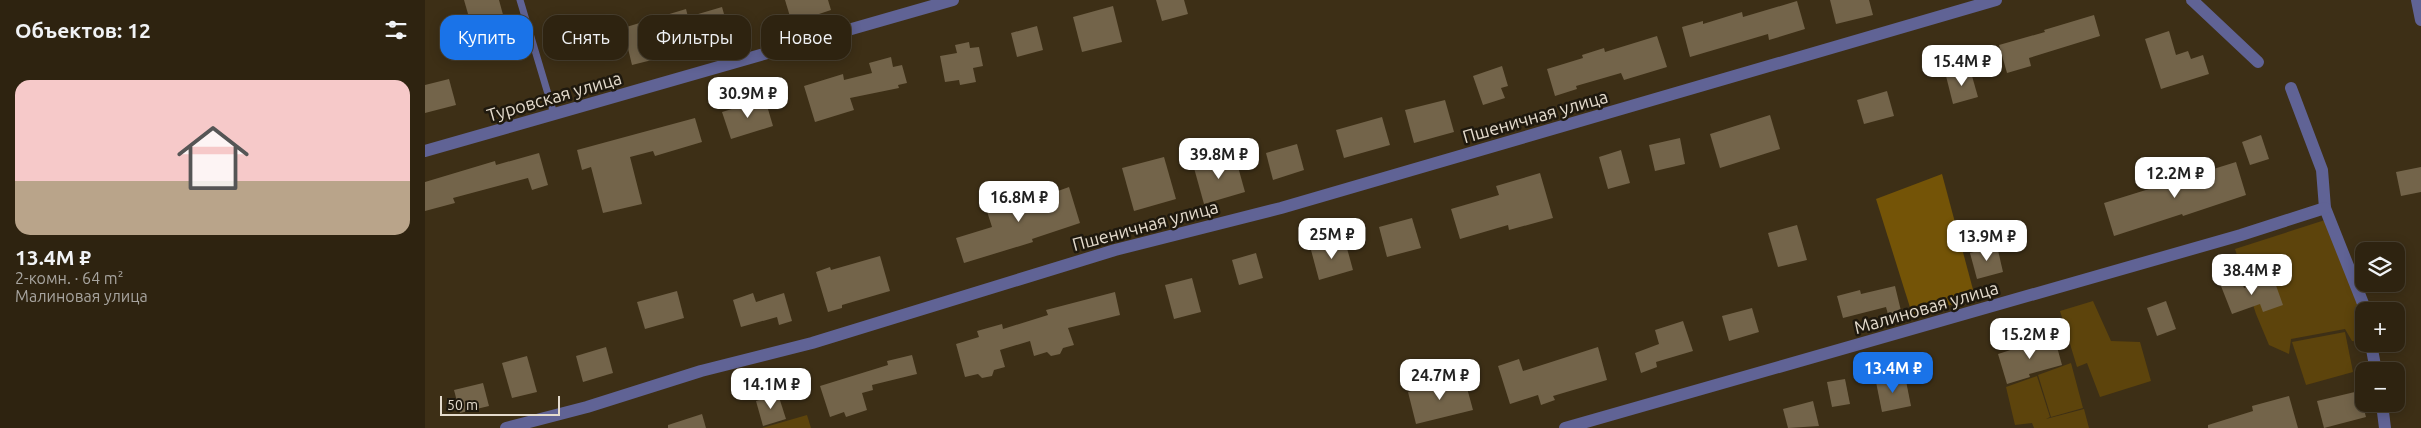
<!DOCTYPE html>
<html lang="ru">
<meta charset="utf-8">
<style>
body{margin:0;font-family:Ubuntu,sans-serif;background:#362b19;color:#f1f3f6;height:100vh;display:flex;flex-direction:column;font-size:19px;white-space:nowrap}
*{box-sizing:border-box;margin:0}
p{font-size:16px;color:#a7a49f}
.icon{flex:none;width:28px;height:28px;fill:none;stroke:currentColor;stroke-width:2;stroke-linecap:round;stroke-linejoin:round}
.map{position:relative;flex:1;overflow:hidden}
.panel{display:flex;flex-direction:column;background:#2e2310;width:425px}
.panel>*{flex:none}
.banner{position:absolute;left:15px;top:15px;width:475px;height:45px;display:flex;gap:10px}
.buttons{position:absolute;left:1930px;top:242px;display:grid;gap:10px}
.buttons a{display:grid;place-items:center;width:50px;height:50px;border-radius:10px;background:#2e2310;box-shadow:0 2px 12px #0003,0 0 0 1px #494030;font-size:25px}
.scale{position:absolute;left:15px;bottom:12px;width:120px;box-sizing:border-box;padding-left:5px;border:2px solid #e4dbcd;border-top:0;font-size:14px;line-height:18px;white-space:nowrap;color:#e4dbcd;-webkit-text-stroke:4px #1f190e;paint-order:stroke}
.price{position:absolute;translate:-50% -42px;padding:0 11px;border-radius:10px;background:#fff;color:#222;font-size:16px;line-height:32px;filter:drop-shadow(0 1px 2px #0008)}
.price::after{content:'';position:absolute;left:50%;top:30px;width:15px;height:11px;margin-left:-8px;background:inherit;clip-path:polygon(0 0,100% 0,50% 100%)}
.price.current{background:#1a73e8;color:#fff}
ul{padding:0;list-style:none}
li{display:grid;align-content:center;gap:10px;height:265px;padding:0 15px}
li span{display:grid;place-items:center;height:155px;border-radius:15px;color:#555}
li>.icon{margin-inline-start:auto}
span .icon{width:90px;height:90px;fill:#fffc;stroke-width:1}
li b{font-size:21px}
h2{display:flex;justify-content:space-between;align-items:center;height:60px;padding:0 15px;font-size:21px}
.pill{padding:0 18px;border-radius:15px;background:#2e2310;box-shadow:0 2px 12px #0003,0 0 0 1px #494030;font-size:18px;line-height:45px}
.pill.current{background:#1a73e8;color:#fff}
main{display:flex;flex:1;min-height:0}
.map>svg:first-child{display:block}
.green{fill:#5d440c}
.forest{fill:#745407}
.building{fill:#73644a}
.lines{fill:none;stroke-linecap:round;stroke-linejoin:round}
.service{stroke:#606395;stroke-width:7}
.minor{stroke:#606395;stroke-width:12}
.labels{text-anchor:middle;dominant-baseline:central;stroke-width:5;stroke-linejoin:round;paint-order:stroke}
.street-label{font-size:18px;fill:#e4dbcd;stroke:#1f190e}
</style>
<main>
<section class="panel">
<h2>Объектов: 12<svg class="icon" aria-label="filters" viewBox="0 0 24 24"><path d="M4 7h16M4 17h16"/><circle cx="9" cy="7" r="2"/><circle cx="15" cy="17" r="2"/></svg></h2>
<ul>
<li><span style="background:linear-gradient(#f6c9c9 65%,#b9a48a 0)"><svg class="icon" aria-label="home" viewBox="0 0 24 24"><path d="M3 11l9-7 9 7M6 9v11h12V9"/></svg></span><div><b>13.4M ₽</b><p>2-комн. · 64 m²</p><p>Малиновая улица</p></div></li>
</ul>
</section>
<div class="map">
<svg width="1996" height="428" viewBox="0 0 1996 428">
<rect width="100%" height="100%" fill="#3d2f16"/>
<!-- green -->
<g class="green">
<path d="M1900,220L1935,309L1936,342L1927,341L1920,329L1866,339L1864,354L1844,345L1831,314L1810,249Z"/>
<path d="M1668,301L1686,341L1715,342L1726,381L1675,397L1662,363L1652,367L1635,311Z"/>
<path d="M1920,332L1928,372L1881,385L1867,342Z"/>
<path d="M1646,363L1658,408L1626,417L1613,375Z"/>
<path d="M1612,376L1625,417L1621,419L1659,409L1664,428H1609L1607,423L1590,425L1581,387Z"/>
<path d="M382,415L386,428H337Z"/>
</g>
<!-- forest -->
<path class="forest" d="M1517,174L1550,297L1488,317L1451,199Z"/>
<!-- building -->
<g class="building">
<path d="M39,0H74L80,22L48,31Z"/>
<path d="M360,0H403L406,10L367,23Z"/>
<path d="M731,0H759L763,14L737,21Z"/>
<path d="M1405,0H1444L1448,15L1411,24Z"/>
<path d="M1372,1L1380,29L1344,40L1343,34L1265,57L1257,27L1278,21V24L1317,12L1318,17Z"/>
<path d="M688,6L697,42L657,52L648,17Z"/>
<path d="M297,7L305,35L270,45L271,49L207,65L198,28L261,9L263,17Z"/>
<path d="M1669,15L1675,36L1604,58L1606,66L1582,73L1574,45L1620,32L1619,30Z"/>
<path d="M612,26L618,50L592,57L586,33Z"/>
<path d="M1744,31L1751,55L1763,51L1766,59L1778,55L1784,74L1736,89L1720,39Z"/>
<path d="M1232,36L1242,67L1199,80L1196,73L1151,86L1152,89L1130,96L1122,69L1158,58L1157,55L1179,48L1180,52Z"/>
<path d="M544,42L545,48L554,47L558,66L548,68L551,82L535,85L534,80L520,82L515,56L532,53L530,45Z"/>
<path d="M466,57L468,67L477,65L482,83L473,85L474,88L425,98L429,110L390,122L379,86L418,74L419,80L447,73L444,63Z"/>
<path d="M1077,66L1083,86L1076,88L1080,98L1058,105L1048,76Z"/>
<path d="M1545,69L1553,97L1528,104L1521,76Z"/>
<path d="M24,79L31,105L0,113V85Z"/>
<path d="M1462,91L1469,116L1439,124L1432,100Z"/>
<path d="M340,99L348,126L306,139L297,112Z"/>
<path d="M1020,100L1029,132L989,143L980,110Z"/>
<path d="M1345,115L1355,149L1295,168L1285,134Z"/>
<path d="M957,117L965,145L919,158L911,130Z"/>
<path d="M270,118L277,142L230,156L228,151L205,157L217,204L178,213L166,167L157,170L152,150Z"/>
<path d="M1836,135L1844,159L1825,165L1817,142Z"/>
<path d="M1255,138L1260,164L1230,171L1224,145Z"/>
<path d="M872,144L879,170L848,180L841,153Z"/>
<path d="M1196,150L1205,183L1183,189L1174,157Z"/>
<path d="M114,153L123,185L107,190L103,178L28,198L30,203L0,211V182L70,161L71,165Z"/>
<path d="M810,156L820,192L779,204L769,168Z"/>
<path d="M739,157L751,199L709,211L697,168Z"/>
<path d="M1811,162L1821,195L1758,216L1757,214L1689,236L1679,203Z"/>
<path d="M1996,167V192L1976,196L1971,172Z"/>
<path d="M1115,173L1128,218L1084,230L1083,225L1035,239L1026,209L1074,195L1071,186Z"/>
<path d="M644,187L655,223L607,239L608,242L539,263L531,238L567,227L559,202L594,192L597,204Z"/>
<path d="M987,218L996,248L962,257L954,227Z"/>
<path d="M1372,225L1382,260L1353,267L1343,233Z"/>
<path d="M920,241L928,270L894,280L886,250Z"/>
<path d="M1572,246L1578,272L1552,279L1545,253Z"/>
<path d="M831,253L838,278L814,285L807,260Z"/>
<path d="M455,256L465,291L417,305V308L403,312L391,272L405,267L406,270Z"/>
<path d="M1848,277L1858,305L1838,312L1835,304L1807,314L1796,286L1816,279L1819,288Z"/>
<path d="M767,278L776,312L749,319L740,285Z"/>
<path d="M1470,286L1477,315L1464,318L1461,307L1418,318L1412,296L1435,290L1436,294Z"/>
<path d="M252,291L259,318L220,329L212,302Z"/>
<path d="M690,292L695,315L643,328L649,345L638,348L635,354L626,356L622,352L609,356L605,341L575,350L580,367L569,370L567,376L557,378L553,374L540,377L531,344L554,337L552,331L577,324L578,329L623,315L621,310Z"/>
<path d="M328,293L331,302L359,293L367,321L354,325L352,317L316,327L308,300Z"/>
<path d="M1741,301L1751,329L1732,336L1722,308Z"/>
<path d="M1327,308L1334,332L1304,341L1297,316Z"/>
<path d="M1258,321L1268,351L1231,362L1232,367L1216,373L1210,353L1234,344L1230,330Z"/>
<path d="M1629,336L1637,365L1604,374L1605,377L1582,384L1573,354Z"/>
<path d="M181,347L188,373L158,382L151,356Z"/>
<path d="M1173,347L1182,380L1128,396L1130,400L1116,405L1113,395L1085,404L1073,366L1094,359L1098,371Z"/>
<path d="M487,355L492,374L447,385L448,390L437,393L442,410L421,417L419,412L405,417L395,386L463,365L462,361Z"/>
<path d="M102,356L112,392L87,398L77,363Z"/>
<path d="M1480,376L1486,406L1457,412L1451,382Z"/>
<path d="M1039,377L1048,410L991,424L983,392Z"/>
<path d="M1420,379L1425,404L1407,407L1402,382Z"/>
<path d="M58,383L64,406L35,413L29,390Z"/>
<path d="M1934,391L1941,417L1899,428L1892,401Z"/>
<path d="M353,394L361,419L338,426L331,401Z"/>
<path d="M1864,396L1873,428H1783V425L1828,411L1827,406Z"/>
<path d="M1388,401L1394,426L1363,428L1358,409Z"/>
<path d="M277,414L281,428H243V425Z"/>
</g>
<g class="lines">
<!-- service -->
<path class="service" d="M95,0L129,114"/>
<!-- minor -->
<g class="minor">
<path d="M1767,0L1833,62"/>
<path d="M1992,0L1996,20"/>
<path d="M1866,88L1897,170L1900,208L1941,311"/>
<path d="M0,151L528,0"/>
<path d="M1946,344L1951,371"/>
<path d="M1957,404L1960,428"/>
<path d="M81,428L162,407L276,371L387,343L690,250L856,208L1571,0"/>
<path d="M1140,428L1816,235L1900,208"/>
</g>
</g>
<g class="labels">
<!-- street labels -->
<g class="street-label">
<text transform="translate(129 96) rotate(-16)">Туровская улица</text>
<text transform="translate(1110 116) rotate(-16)">Пшеничная улица</text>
<text transform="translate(720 225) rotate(-15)">Пшеничная улица</text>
<text transform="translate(1501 307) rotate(-16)">Малиновая улица</text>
</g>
</g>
</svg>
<div class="buttons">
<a><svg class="icon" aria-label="layers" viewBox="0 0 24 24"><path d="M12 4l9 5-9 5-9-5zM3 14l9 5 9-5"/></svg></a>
<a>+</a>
<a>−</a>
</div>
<div class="scale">50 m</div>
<b class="price" style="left:1537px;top:87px">15.4M ₽</b>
<b class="price" style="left:323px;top:119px">30.9M ₽</b>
<b class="price" style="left:794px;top:180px">39.8M ₽</b>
<b class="price" style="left:1750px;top:199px">12.2M ₽</b>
<b class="price" style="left:594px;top:223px">16.8M ₽</b>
<b class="price" style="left:907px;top:260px">25M ₽</b>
<b class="price" style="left:1562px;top:262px">13.9M ₽</b>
<b class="price" style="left:1827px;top:296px">38.4M ₽</b>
<b class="price" style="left:1605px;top:360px">15.2M ₽</b>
<b class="price current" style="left:1468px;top:394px">13.4M ₽</b>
<b class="price" style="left:1015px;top:401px">24.7M ₽</b>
<b class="price" style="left:346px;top:410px">14.1M ₽</b>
<div class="banner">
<a class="pill current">Купить</a>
<a class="pill">Снять</a>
<a class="pill">Фильтры</a>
<a class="pill">Новое</a>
</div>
</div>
</main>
